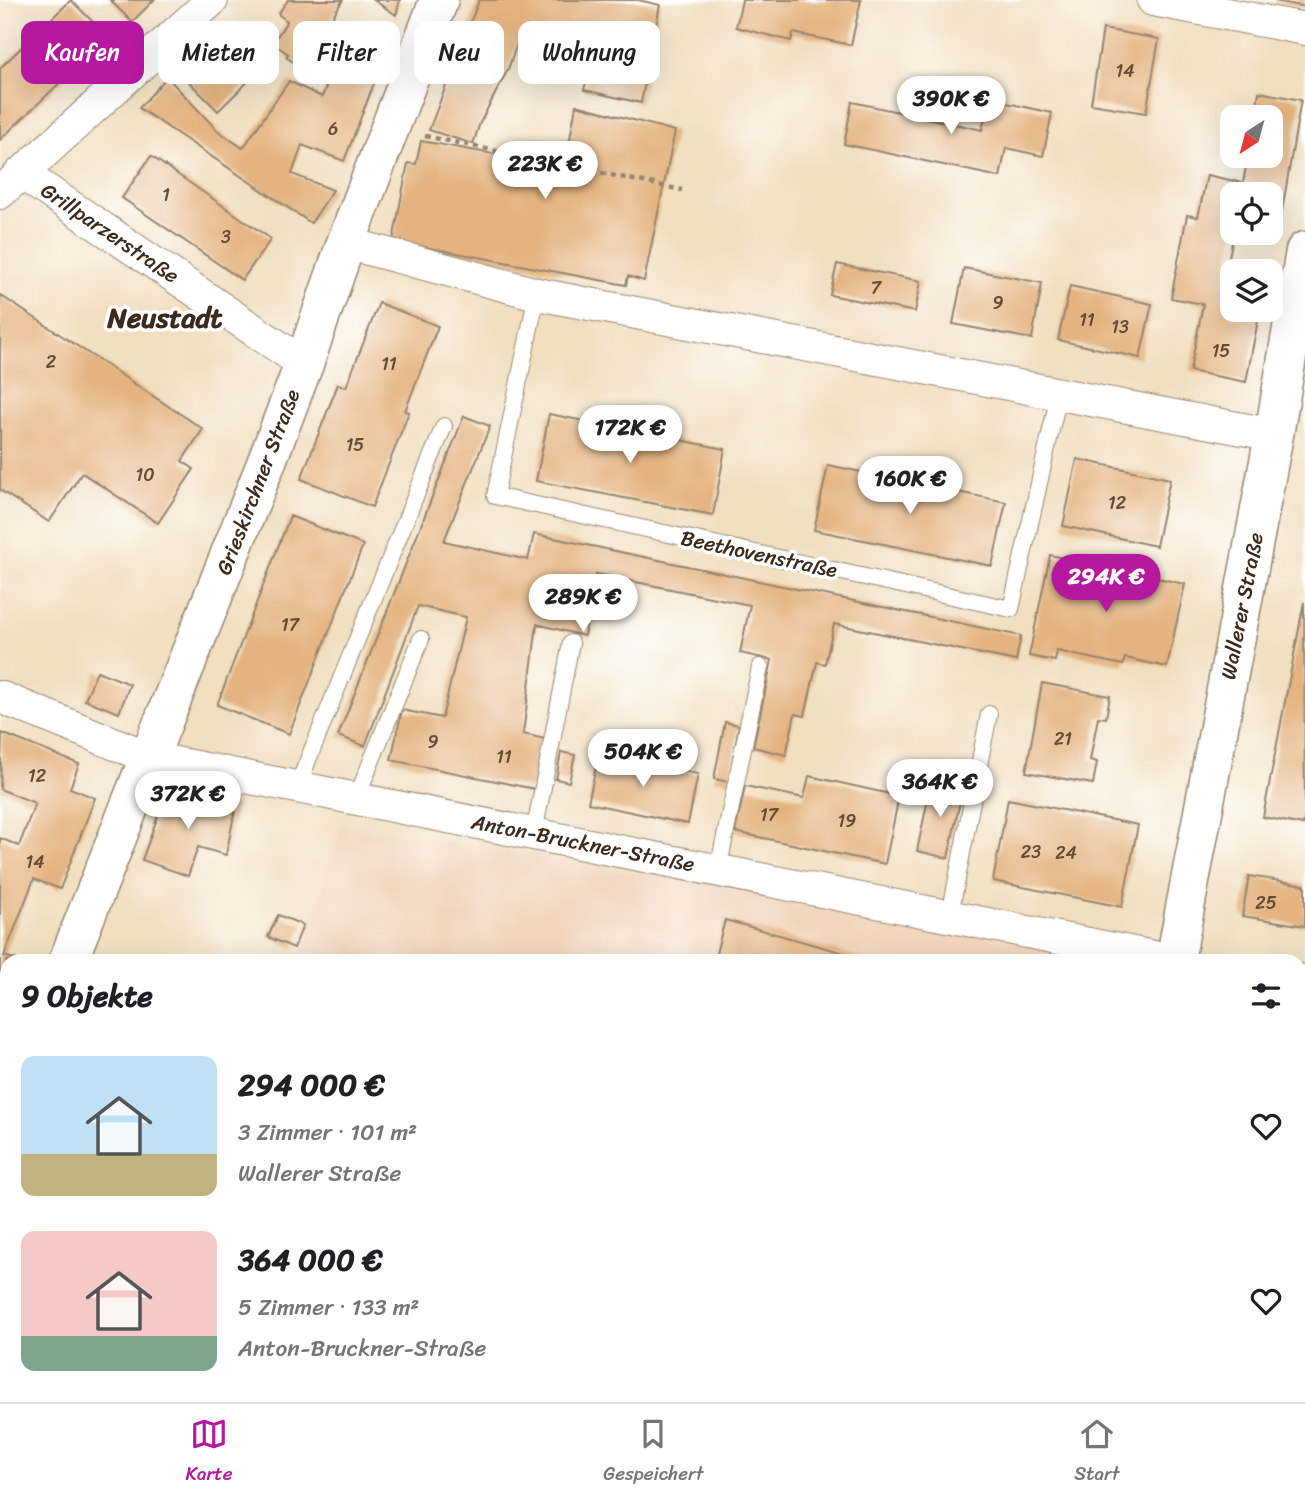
<!DOCTYPE html>
<html lang="de">
<meta charset="utf-8">
<style>
body{margin:0;font-family:Sriracha,sans-serif;background:#f6f6f6;color:#202124;height:100vh;display:flex;flex-direction:column;font-size:26px;white-space:nowrap}
*{box-sizing:border-box;margin:0}
p{font-size:23px;color:#757577}
.icon{flex:none;width:38px;height:38px;fill:none;stroke:currentColor;stroke-width:2;stroke-linecap:round;stroke-linejoin:round}
.map{position:relative;flex:1;overflow:hidden}
.drawer{position:absolute;left:0px;top:954px;width:1306px;height:450px;display:flex;flex-direction:column;background:#fff;border-radius:21px 21px 0 0;box-shadow:0 7px 28px #0002}
.drawer>*{flex:none}
.top-card{position:absolute;left:21px;top:21px;width:700px;height:63px;display:flex;gap:14px}
.needle{width:46px;rotate:216deg}
.buttons{position:absolute;left:1220px;top:105px;display:grid;gap:14px}
.buttons a{display:grid;place-items:center;width:63px;height:63px;border-radius:14px;background:#fff;box-shadow:0 7px 28px #0002;font-size:35px}
.price{position:absolute;translate:-50% -60px;padding:0 16px;border-radius:24px;background:#fff;color:#222;font-size:23px;line-height:46px;filter:drop-shadow(0 2px 4px #0008)}
.price::after{content:'';position:absolute;left:50%;top:42px;width:21px;height:16px;margin-left:-10px;background:inherit;clip-path:polygon(0 0,100% 0,50% 100%)}
.price.current{background:#b5179e;color:#fff}
ul{padding:0;list-style:none}
li{display:flex;align-items:center;gap:21px;height:175px;padding:0 21px}
li span{display:grid;place-items:center;flex:none;width:196px;height:140px;border-radius:14px;color:#555}
li>.icon{margin-inline-start:auto}
span .icon{width:84px;height:84px;fill:#fffc;stroke-width:1}
li b{font-size:30px}
h2{display:flex;justify-content:space-between;align-items:center;height:84px;padding:0 21px;font-size:30px}
.tag{padding:0 24px;border-radius:14px;background:#fff;box-shadow:0 7px 28px #0002;font-size:24px;line-height:63px}
.tag.current{background:#b5179e;color:#fff}
.tab-bar{display:flex;justify-content:space-around;align-items:center;height:98px;border-top:2px solid #e0e0e0;background:#fff;font-size:19px;color:#757577}
.tab-bar a{display:grid;justify-items:center;gap:4px}
.tab-bar .current{color:#b5179e}
.map>svg:first-child{display:block}
.built{fill:#f1d5bc}
.green{fill:#8fd792;stroke:#658058;stroke-width:2}
.building{fill:#e4b37f}
.lines{fill:none;stroke-linecap:round;stroke-linejoin:round}
.lane-casing{stroke:#96846f;stroke-width:18}
.street-casing{stroke:#96846f;stroke-width:34}
.secondary-casing{stroke:#96846f;stroke-width:41}
.path{stroke:#96846f;stroke-width:4.5;stroke-dasharray:5 5;stroke-linecap:butt}
.lane{stroke:#fff;stroke-width:16}
.street{stroke:#fff;stroke-width:32}
.secondary{stroke:#fff;stroke-width:38}
.labels{text-anchor:middle;dominant-baseline:central;stroke-width:7;stroke-linejoin:round;paint-order:stroke}
.number-label{font-size:18px;fill:#654c36}
.street-label{font-size:21px;fill:#3b2a1e;stroke:#fff}
.district-label{font-size:28px;font-weight:bold;fill:#3b2a1e;stroke:#fff}
</style>
<div class="map">
<svg width="1305" height="1402" viewBox="0 0 1305 1402">
<rect width="100%" height="100%" fill="#fff"/>
<filter id="ink" filterUnits="userSpaceOnUse"><feTurbulence type="fractalNoise" baseFrequency=".0143" numOctaves="2"/><feDisplacementMap in="SourceGraphic" scale="14" xChannelSelector="R" yChannelSelector="G"/><feConvolveMatrix kernelMatrix="1 2 1 2 8 2 1 2 1" color-interpolation-filters="sRGB"/></filter>
<filter id="wash" filterUnits="userSpaceOnUse"><feTurbulence type="fractalNoise" baseFrequency=".00686" numOctaves="4" result="noise"/><feDisplacementMap in="SourceGraphic" scale="28" xChannelSelector="R" yChannelSelector="G"/><feGaussianBlur stdDeviation="1.57" result="paint"/><feColorMatrix in="noise" values="0 0 0 0 0 0 0 0 0 0 0 0 0 0 0 0 0 1.4 0 .05"/><feComposite in="paint" operator="in"/></filter>
<g filter="url(#wash)">
<rect width="100%" height="100%" fill="#f1dfc0"/>
<!-- built -->
<g class="built">
<path d="M341,824L707,884L1109,961H300Z"/>
<path d="M1299,1013L1305,1014V1402H1158L1159,1396H1298Z"/>
<path d="M4,1223L7,1225V1396H931L950,1402H0V1232Z"/>
</g>
<!-- green -->
<path class="green" d="M250,1397L395,1396L416,1402H249Z"/>
<g id="blocks">
<!-- building -->
<g class="building">
<path d="M71,0L108,37L0,140V68Z"/>
<path d="M110,0H154L132,22Z"/>
<path d="M288,0H343L334,14L309,72L286,57L288,54L273,43L287,21L278,14Z"/>
<path d="M374,0H400L396,15Z"/>
<path d="M479,0H638L660,5L641,103L584,90L589,70L518,41L508,69L480,123L473,144L429,130Z"/>
<path d="M742,0H861L851,45L793,33L791,41L736,27Z"/>
<path d="M1275,0H1305V7L1275,1Z"/>
<path d="M232,26L268,62L218,111L182,75Z"/>
<path d="M349,26L390,42L344,161L302,145L292,174L333,190L311,223L139,108L167,77L218,131L243,148L289,81L322,97Z"/>
<path d="M1103,29L1159,39L1146,113L1091,104Z"/>
<path d="M1259,92L1301,100L1281,217L1270,216V194H1232V233H1234L1229,257L1269,266L1268,271H1232V310H1260L1246,382L1190,371L1203,304L1171,298L1187,215L1198,217L1207,175L1243,183L1248,156H1270V117H1255Z"/>
<path d="M989,99L1052,113L1043,156L1006,148L1000,177L844,144L852,102L982,130Z"/>
<path d="M576,105L675,131L644,281L628,276L626,285L393,241L408,163L416,164L421,141L565,167Z"/>
<path d="M151,156L271,239L242,280L122,198Z"/>
<path d="M837,264L921,281L915,312L830,295Z"/>
<path d="M964,268L1042,283L1032,339L953,324Z"/>
<path d="M1070,286L1152,304L1140,358L1058,340Z"/>
<path d="M0,295L203,429L182,461L194,469L158,523L82,473L49,522L0,490Z"/>
<path d="M379,303L438,326L405,411L409,412L372,507L301,479L338,384L346,387Z"/>
<path d="M549,414L725,449L713,515L536,481Z"/>
<path d="M464,416L490,426L444,541L528,560L534,534L1021,636L1016,661L834,624L825,664L817,662L805,716L795,714L786,755L753,747L772,660L740,653L750,605L596,574L584,636L537,624L523,734L545,739L535,789L391,760L402,710L442,718L466,617L418,606L365,746L338,736Z"/>
<path d="M1077,459L1170,479L1156,546L1063,526Z"/>
<path d="M828,465L1006,502L992,566L814,530Z"/>
<path d="M290,516L363,545L289,734L217,705Z"/>
<path d="M1050,555L1185,584L1167,667L1125,658L1123,665L1057,651L1055,661L1029,656Z"/>
<path d="M1304,602L1305,816L1303,825L1263,817Z"/>
<path d="M97,671L130,684L119,713L85,700Z"/>
<path d="M1042,683L1110,696L1106,718L1098,717L1090,760L1097,762L1093,784L1026,772Z"/>
<path d="M725,722L739,725L729,782L714,779Z"/>
<path d="M2,733L79,764L70,788L95,798L60,889L34,879L4,956L17,960L7,961V1022L0,1040V838L19,846L35,803L0,789Z"/>
<path d="M561,752L575,755L569,782L556,779Z"/>
<path d="M599,753L698,774L688,824L588,803Z"/>
<path d="M809,776L899,796L885,864L735,832L745,786L804,798Z"/>
<path d="M932,780L963,787L948,858L917,851Z"/>
<path d="M167,791L236,805L226,855L198,847L188,876L142,860Z"/>
<path d="M1008,799L1138,825L1122,907L993,881Z"/>
<path d="M1249,876L1305,885V926L1242,916Z"/>
<path d="M278,915L303,925L294,948L268,937Z"/>
<path d="M725,920L869,960V961H714Z"/>
<path d="M1305,1165V1402H1302L1271,1398L1298,1396V1170L1303,1171Z"/>
<path d="M0,1324L7,1326V1372L4,1380L7,1381V1396H41L39,1402H0Z"/>
<path d="M69,1396H221L219,1402H67Z"/>
<path d="M578,1396H687L686,1402H595Z"/>
<path d="M805,1396H854L852,1402H822Z"/>
</g>
</g>
</g>
<g filter="url(#ink)">
<use href="#blocks" fill-opacity="0" stroke="#96846f" stroke-width="2"/>
<g class="lines">
<!-- lane casing -->
<g class="lane-casing">
<g id="lane">
<path d="M537,294L495,496L1011,609L1059,394"/>
<path d="M297,787L444,426"/>
<path d="M356,799L421,639"/>
<path d="M534,833L571,643"/>
<path d="M718,870L760,667"/>
<path d="M950,915L989,714"/>
</g>
</g>
<!-- street casing -->
<g class="street-casing">
<g id="street">
<path d="M1153,0L1305,29"/>
<path d="M21,173L304,364"/>
<path d="M0,193L212,0"/>
<path d="M346,243L537,294L1274,435"/>
<path d="M0,697L150,758L1174,961"/>
<path d="M1298,980L1305,981"/>
<path d="M987,1396L1007,1402"/>
</g>
</g>
<!-- secondary casing -->
<g class="secondary-casing">
<g id="secondary">
<path d="M68,961L265,466L304,364L346,243L439,0"/>
<path d="M1175,961L1274,435L1305,251"/>
<path d="M0,1130L7,1112"/>
<path d="M1128,1402V1396"/>
</g>
</g>
<!-- path -->
<path class="path" d="M425,136L682,190"/>
<!-- lane -->
<use href="#lane" class="lane"/>
<!-- street -->
<use href="#street" class="street"/>
<!-- secondary -->
<use href="#secondary" class="secondary"/>
</g>
</g>
<g class="labels">
<!-- number labels -->
<g class="number-label">
<text x="1125" y="71">14</text>
<text x="333" y="129">6</text>
<text x="166" y="195">1</text>
<text x="226" y="237">3</text>
<text x="876" y="288">7</text>
<text x="998" y="303">9</text>
<text x="1087" y="320">11</text>
<text x="1120" y="327">13</text>
<text x="1221" y="351">15</text>
<text x="51" y="362">2</text>
<text x="389" y="364">11</text>
<text x="355" y="445">15</text>
<text x="145" y="475">10</text>
<text x="1117" y="503">12</text>
<text x="290" y="625">17</text>
<text x="1063" y="739">21</text>
<text x="433" y="742">9</text>
<text x="504" y="757">11</text>
<text x="37" y="776">12</text>
<text x="769" y="815">17</text>
<text x="847" y="821">19</text>
<text x="1031" y="852">23</text>
<text x="1066" y="853">24</text>
<text x="35" y="862">14</text>
<text x="1266" y="903">25</text>
</g>
<!-- street labels -->
<g class="street-label">
<text transform="translate(110 233) rotate(34)">Grillparzerstraße</text>
<text transform="translate(258 482) rotate(-69)">Grieskirchner Straße</text>
<text transform="translate(759 554) rotate(12)">Beethovenstraße</text>
<text transform="translate(1242 606) rotate(-79)">Wallerer Straße</text>
<text transform="translate(583 843) rotate(11)">Anton-Bruckner-Straße</text>
</g>
<!-- district labels -->
<g class="district-label">
<text x="165" y="317">Neustadt</text>
</g>
</g>
</svg>
<div class="buttons">
<a><svg class="needle" viewBox="-14 -14 28 28"><path d="M0-13l5 13h-10z" fill="#e53935"/><path d="M0 13l5-13h-10z" fill="#757577"/></svg></a>
<a><svg class="icon" aria-label="locate" viewBox="0 0 24 24"><circle cx="12" cy="12" r="6"/><path d="M12 2v4M12 18v4M2 12h4M18 12h4"/></svg></a>
<a><svg class="icon" aria-label="layers" viewBox="0 0 24 24"><path d="M12 4l9 5-9 5-9-5zM3 14l9 5 9-5"/></svg></a>
</div>
<b class="price" style="left:951px;top:136px">390K €</b>
<b class="price" style="left:545px;top:201px">223K €</b>
<b class="price" style="left:630px;top:465px">172K €</b>
<b class="price" style="left:910px;top:516px">160K €</b>
<b class="price current" style="left:1106px;top:614px">294K €</b>
<b class="price" style="left:583px;top:634px">289K €</b>
<b class="price" style="left:643px;top:789px">504K €</b>
<b class="price" style="left:940px;top:819px">364K €</b>
<b class="price" style="left:188px;top:831px">372K €</b>
<div class="top-card">
<a class="tag current">Kaufen</a>
<a class="tag">Mieten</a>
<a class="tag">Filter</a>
<a class="tag">Neu</a>
<a class="tag">Wohnung</a>
</div>
<section class="drawer">
<h2>9 Objekte<svg class="icon" aria-label="filters" viewBox="0 0 24 24"><path d="M4 7h16M4 17h16"/><circle cx="9" cy="7" r="2"/><circle cx="15" cy="17" r="2"/></svg></h2>
<ul>
<li><span style="background:linear-gradient(#bfe0f5 70%,#c2b280 0)"><svg class="icon" aria-label="home" viewBox="0 0 24 24"><path d="M3 11l9-7 9 7M6 9v11h12V9"/></svg></span><div><b>294 000 €</b><p>3 Zimmer · 101 m²</p><p>Wallerer Straße</p></div><svg class="icon" aria-label="heart" viewBox="0 0 24 24"><path d="M12 20l-8-8c-3-5 5-10 8-4 3-6 11-1 8 4z"/></svg></li>
<li><span style="background:linear-gradient(#f6c9c9 75%,#7fa58c 0)"><svg class="icon" aria-label="home" viewBox="0 0 24 24"><path d="M3 11l9-7 9 7M6 9v11h12V9"/></svg></span><div><b>364 000 €</b><p>5 Zimmer · 133 m²</p><p>Anton-Bruckner-Straße</p></div><svg class="icon" aria-label="heart" viewBox="0 0 24 24"><path d="M12 20l-8-8c-3-5 5-10 8-4 3-6 11-1 8 4z"/></svg></li>
</ul>
</section>
</div>
<nav class="tab-bar">
<a class="current"><svg class="icon" aria-label="map" viewBox="0 0 24 24"><path d="M3 6l6-2 6 2 6-2v14l-6 2-6-2-6 2zM9 4v14M15 6v14"/></svg>Karte</a>
<a><svg class="icon" aria-label="saved" viewBox="0 0 24 24"><path d="M7 4h10v16l-5-4-5 4z"/></svg>Gespeichert</a>
<a><svg class="icon" aria-label="home" viewBox="0 0 24 24"><path d="M3 11l9-7 9 7M6 9v11h12V9"/></svg>Start</a>
</nav>
